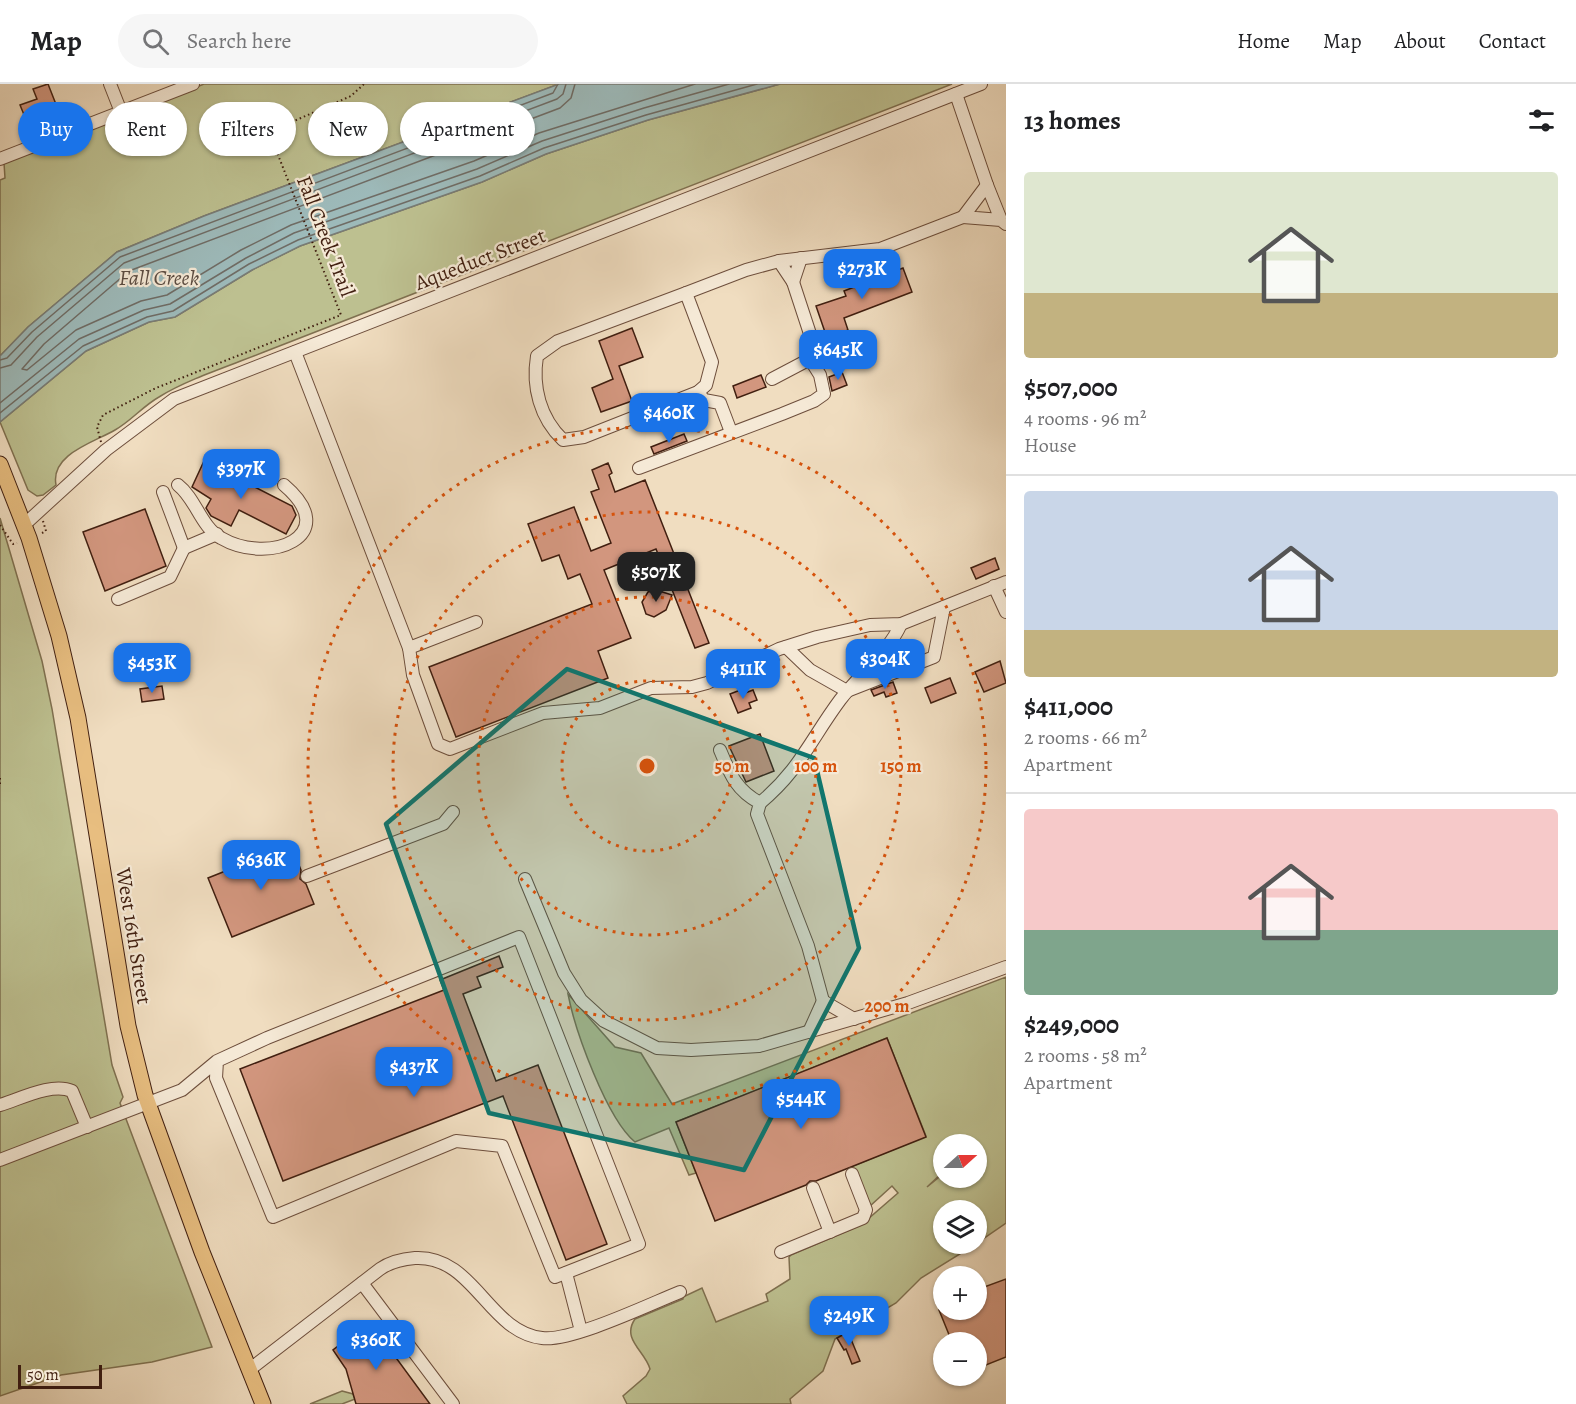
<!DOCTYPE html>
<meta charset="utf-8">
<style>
body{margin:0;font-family:Alegreya,serif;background:#f6f6f6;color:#202124;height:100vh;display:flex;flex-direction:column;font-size:22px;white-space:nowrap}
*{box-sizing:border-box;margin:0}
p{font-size:20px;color:#757577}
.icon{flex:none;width:33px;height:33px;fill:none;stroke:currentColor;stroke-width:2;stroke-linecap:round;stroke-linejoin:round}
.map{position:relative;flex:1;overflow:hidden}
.side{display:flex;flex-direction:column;background:#fff;width:570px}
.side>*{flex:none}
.top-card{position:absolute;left:18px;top:18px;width:570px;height:54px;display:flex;gap:12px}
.needle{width:39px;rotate:69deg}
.fabs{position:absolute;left:933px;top:1050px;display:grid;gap:12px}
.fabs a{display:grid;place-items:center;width:54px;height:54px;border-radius:50%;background:#fff;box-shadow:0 2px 4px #0004;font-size:30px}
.scale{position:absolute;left:18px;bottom:15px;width:84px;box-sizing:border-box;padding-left:6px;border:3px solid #411f10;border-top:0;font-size:16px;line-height:21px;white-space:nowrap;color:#411f10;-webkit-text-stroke:4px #f5e9d6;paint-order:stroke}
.price{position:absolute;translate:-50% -51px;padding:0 14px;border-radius:12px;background:#1a73e8;color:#fff;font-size:20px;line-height:39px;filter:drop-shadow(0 2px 3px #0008)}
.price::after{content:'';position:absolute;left:50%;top:36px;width:18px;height:14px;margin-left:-9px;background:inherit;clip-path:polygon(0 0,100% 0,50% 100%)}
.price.active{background:#222;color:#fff}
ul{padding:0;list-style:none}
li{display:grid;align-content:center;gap:12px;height:318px;padding:0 18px}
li+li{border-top:2px solid #e0e0e0}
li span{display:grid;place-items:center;height:186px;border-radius:6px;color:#555}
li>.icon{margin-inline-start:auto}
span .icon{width:108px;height:108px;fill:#fffc;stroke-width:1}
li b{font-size:26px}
h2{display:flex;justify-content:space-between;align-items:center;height:72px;padding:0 18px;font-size:26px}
.chip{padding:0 21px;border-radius:27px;background:#fff;box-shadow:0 2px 4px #0004;font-size:21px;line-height:54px}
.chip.active{background:#1a73e8;color:#fff}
header{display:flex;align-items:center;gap:36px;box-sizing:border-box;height:84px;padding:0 30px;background:#fff;border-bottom:2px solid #e0e0e0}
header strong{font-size:28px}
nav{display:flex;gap:33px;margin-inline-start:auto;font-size:21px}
.search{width:420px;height:54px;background:#f6f6f6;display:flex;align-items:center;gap:15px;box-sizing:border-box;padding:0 21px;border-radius:33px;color:#757577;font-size:22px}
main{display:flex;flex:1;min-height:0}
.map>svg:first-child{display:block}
.green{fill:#bdc090;stroke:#7f7050;stroke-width:1.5;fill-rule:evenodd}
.water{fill:#9dbaba;stroke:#787c76;stroke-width:1.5}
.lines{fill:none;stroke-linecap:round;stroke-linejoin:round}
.shore{stroke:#6f6c65;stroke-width:1.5}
.building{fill:#d2967e;stroke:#411f10;stroke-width:1.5}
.minor-casing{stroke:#6d4e3c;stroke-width:14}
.major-casing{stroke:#411f10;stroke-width:17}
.path{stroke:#411f10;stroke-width:2;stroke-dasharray:1.5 3;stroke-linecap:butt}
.minor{stroke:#f5e9d6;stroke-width:12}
.major{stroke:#e8be80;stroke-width:15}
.marked{fill:#0f766e;fill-opacity:0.2;stroke:#0f766e;stroke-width:4.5;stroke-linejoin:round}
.ring{fill:none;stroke:#d7530c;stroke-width:3;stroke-dasharray:3 6}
.labels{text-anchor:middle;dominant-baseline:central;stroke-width:4.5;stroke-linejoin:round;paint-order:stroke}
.street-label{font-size:21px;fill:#411f10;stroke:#f5e9d6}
.water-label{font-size:22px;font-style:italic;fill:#5d4e43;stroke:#f5e9d6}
.centre{fill:#d7530c;stroke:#f5e9d6;stroke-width:3}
.ring-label{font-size:18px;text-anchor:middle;font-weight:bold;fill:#d7530c;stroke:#f5e9d6;stroke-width:4.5;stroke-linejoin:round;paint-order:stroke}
</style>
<header>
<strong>Map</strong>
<div class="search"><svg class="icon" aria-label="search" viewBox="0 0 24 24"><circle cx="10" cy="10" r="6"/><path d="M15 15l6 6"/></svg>Search here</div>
<nav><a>Home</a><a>Map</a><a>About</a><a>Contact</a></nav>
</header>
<main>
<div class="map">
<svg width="1006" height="1320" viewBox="0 0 1006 1320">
<rect width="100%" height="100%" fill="#f0ddc0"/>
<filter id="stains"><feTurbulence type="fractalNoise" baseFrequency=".00333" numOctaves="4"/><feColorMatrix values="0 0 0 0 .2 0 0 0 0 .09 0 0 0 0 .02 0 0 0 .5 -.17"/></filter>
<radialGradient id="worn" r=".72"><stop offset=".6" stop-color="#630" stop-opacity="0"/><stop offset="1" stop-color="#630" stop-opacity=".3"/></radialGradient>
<!-- green -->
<g class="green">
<path d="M204,0H559L204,132L117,168L28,243L0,272V96L5,94L4,79Z"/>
<path d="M780,0H952L264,268C232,281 188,295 159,313C143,322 131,337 115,346C95,358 50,370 56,401L43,411L37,412L28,406L0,338L86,267L149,238L175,233L252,186L300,162L482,98L546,70L648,36Z"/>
<path d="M0,434L42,577L52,625L112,981L123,1013L120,1019L212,1263L152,1278L61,1291L0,1312Z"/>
<path d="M1006,893V1139L977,1159L976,1126H944V1160H976L921,1194L896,1219L835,1255L823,1287L790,1315L791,1320H627L623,1312L646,1292L650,1285C645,1267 621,1255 635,1235L683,1215V1213L702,1204L716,1238L768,1217L766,1210L790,1195L789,1173L791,1171L861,1141L898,1109L892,1102L870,1122L860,1115L848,1084L926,1052L887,954L676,1038L696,1089L689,1091L669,1044L635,1058C607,1035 575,947 568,910L615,963L641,969L672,1020ZM944,1060H977L976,1094H944L943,1090L927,1103L943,1088Z"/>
<path d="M342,1307L353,1310L355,1315L342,1320H310Z"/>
</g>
<!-- water -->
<path class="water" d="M559,0H780L648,36L546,70L482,98L300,162L252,186L175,233L149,238L86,267L0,338V272L28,243L117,168L204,132Z"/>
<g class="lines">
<!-- shore -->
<g class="shore">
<path d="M575,0L571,14L560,24L129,187L44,260L22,285L27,286L76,246L141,217L167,211L241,166L291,141L474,77L539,49L695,0"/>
<path d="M0,276L7,274L32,248L120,173L553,9L558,0"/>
<path d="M0,284L11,281L37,253L124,179L557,15L563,10L566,0"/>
<path d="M0,319L79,255L144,226L170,220L246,174L294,149L477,85L542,57L644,24L729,0"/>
<path d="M0,329L83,262L147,233L173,227L249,180L298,156L480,92L544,64L646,31L757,0"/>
</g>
</g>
<!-- building -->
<g class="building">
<path d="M48,0L59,28L27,38L20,21L37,15L33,5Z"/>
<path d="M903,184L912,208L844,234L848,246L827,254L816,222L846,212L844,207Z"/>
<path d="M632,244L643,273L619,282L632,317L601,328L592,304L613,295L599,257Z"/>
<path d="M842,288L847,301L832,307L829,293Z"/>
<path d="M761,291L766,303L737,314L733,302Z"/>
<path d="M684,350L687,357L654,370L651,363Z"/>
<path d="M204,377L292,422L296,431L286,450L239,426L231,442L211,432L206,424L211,415L192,403Z"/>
<path d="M608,379L612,389L609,391L615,408L645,396L709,559L695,564L656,465L604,486L631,554L598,567L608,594L456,653L429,583L592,520L580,490L568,495L559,471L542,477L528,440L574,423L591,467L611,459L591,408L599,405L592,386Z"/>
<path d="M145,425L166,482L105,507L83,448Z"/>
<path d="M995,474L999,485L976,495L971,484Z"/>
<path d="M656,506L672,511L666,526L654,533L646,530L642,518L648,508Z"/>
<path d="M1000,577L1006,599L984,608L975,588Z"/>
<path d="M950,594L956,609L931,619L925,604Z"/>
<path d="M893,598L897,609L886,613L884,608L874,612L871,606Z"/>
<path d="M162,602L164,615L142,618L140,605Z"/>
<path d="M743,605L745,609L753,606L757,616L749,619L751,624L738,629L730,610Z"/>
<path d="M760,650L774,687L746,698L729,662Z"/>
<path d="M291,761L301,786L300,795L306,800L314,820L232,853L208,794Z"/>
<path d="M499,872L503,883L477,893L481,903L463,910L496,997L538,981L607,1160L566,1176L503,1012L283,1097L240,985L444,906L440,896Z"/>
<path d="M887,954L926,1053L816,1097H810L806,1101L715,1137L676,1038Z"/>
<path d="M1006,1195V1273L976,1285V1258H952L939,1226H976V1206Z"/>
<path d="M368,1239L383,1256L430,1320H356L346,1285L333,1266Z"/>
<path d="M848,1248L860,1277L852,1280L846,1265L844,1266L837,1254Z"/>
</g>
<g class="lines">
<!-- minor casing -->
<g class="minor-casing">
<g id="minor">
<path d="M110,0L121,28"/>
<path d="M956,10L987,101"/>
<path d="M0,75L193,0"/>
<path d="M1001,136L963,133L987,101L1001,136L1006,140"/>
<path d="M779,177L793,198L801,174"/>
<path d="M686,209L712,278L706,301L698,308L584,353L563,356C540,334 532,303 537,272L558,257Z"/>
<path d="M686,209L746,186L779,177L880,165L963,133"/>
<path d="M295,268L409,564L476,538"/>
<path d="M772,295L810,275"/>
<path d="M698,308L704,316L720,319L731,348"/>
<path d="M639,384L782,330L814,317L824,310L820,291L810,275L813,259L793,198"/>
<path d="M178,401C196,415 201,443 221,454C269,482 344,452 284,401"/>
<path d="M163,408L184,464L217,450"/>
<path d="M25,440L106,366L174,315L981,0"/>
<path d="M994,502L1006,528"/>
<path d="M118,515L170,493L184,464"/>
<path d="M786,563L810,586L847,607L934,573L944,523"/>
<path d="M409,564L413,591L438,660L450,665L543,629L600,624L651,604L692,603L707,599L779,565L817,553L870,541L901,540L1006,498"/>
<path d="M720,666C730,690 736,706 760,719L757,730L808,862L823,917"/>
<path d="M760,719C799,687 811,655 840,616C859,591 888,569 901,540"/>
<path d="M307,792L443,740L453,728"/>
<path d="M525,795L564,889L581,916L604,937L657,964L691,966L759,962L908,919L1006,883"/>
<path d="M809,948L823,917L854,935"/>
<path d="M0,1021C20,1015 52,998 72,1007L87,1043"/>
<path d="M0,1076L182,1006L217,977L267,954L519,853L639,1160L555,1193L502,1062L456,1057L273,1133L216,994L217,977"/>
<path d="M813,1104L830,1148"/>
<path d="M781,1168L863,1134L866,1126L852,1090"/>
<path d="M566,1189L581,1247"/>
<path d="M362,1199L453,1320"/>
<path d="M249,1286L380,1185C390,1178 402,1175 415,1174C474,1171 488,1248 542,1254C571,1258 650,1220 680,1208"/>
</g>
</g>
<!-- major casing -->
<g class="major-casing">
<path id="major" d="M0,380L29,454L59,552L78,634L128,942L145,1011L202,1168L263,1320"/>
</g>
<!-- path -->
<g class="path">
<path d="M101,358L97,343L103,331L156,304L341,231L269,48L351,12L364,0"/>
<path d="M0,441L13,460L17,459"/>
<path d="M42,449L46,447L43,437"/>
<path d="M0,694V703"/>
</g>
<!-- minor -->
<use href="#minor" class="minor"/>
<!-- major -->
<use href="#major" class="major"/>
</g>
<!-- marked area -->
<path class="marked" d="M567,585L814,674L859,864L744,1086L489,1029L386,740Z"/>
<!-- distance rings -->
<g class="ring">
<circle cx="647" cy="682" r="85"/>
<circle cx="647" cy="682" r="169"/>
<circle cx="647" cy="682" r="254"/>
<circle cx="647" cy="682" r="339"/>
</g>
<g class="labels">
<!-- street labels -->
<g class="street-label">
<text transform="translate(326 152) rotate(69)">Fall Creek Trail</text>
<text transform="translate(480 175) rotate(-21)">Aqueduct Street</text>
<text transform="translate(134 852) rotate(81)">West 16th Street</text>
</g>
<!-- water labels -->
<g class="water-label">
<text x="159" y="194">Fall Creek</text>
</g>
</g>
<circle cx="647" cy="682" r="9" class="centre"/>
<g class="ring-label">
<text x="732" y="688">50 m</text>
<text x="816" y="688">100 m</text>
<text x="901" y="688">150 m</text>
<text x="887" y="928">200 m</text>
</g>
<rect width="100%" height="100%" filter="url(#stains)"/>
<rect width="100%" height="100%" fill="url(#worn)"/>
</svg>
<div class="fabs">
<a><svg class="needle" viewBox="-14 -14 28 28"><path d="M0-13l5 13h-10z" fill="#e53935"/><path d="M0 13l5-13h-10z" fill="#757577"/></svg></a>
<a><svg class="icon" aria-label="layers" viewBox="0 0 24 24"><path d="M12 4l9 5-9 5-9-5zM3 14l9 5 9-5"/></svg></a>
<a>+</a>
<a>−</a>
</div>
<div class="scale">50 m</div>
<b class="price" style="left:862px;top:216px">$273K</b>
<b class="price" style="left:838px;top:297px">$645K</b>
<b class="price" style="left:669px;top:360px">$460K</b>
<b class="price" style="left:241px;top:416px">$397K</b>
<b class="price active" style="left:656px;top:519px">$507K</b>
<b class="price" style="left:885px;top:606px">$304K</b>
<b class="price" style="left:152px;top:610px">$453K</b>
<b class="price" style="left:743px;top:616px">$411K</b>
<b class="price" style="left:261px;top:807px">$636K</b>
<b class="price" style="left:414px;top:1014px">$437K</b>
<b class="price" style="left:801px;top:1046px">$544K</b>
<b class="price" style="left:849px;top:1263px">$249K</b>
<b class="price" style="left:376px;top:1287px">$360K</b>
<div class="top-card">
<a class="chip active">Buy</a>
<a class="chip">Rent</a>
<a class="chip">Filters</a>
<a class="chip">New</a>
<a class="chip">Apartment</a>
</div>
</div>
<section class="side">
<h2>13 homes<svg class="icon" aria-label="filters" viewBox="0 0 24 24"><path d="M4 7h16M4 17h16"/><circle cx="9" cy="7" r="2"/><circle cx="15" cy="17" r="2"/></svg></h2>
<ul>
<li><span style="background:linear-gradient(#dfe7d0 65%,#c2b280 0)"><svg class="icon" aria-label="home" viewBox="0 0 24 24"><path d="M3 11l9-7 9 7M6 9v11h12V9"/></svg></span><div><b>$507,000</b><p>4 rooms · 96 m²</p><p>House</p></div></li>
<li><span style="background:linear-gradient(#c9d6e8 75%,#c2b280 0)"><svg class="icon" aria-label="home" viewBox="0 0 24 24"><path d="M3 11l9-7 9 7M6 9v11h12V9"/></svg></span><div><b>$411,000</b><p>2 rooms · 66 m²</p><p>Apartment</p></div></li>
<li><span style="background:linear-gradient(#f6c9c9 65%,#7fa58c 0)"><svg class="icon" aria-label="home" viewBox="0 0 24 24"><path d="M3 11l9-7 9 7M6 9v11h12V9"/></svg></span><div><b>$249,000</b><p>2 rooms · 58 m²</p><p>Apartment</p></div></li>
</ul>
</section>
</main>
